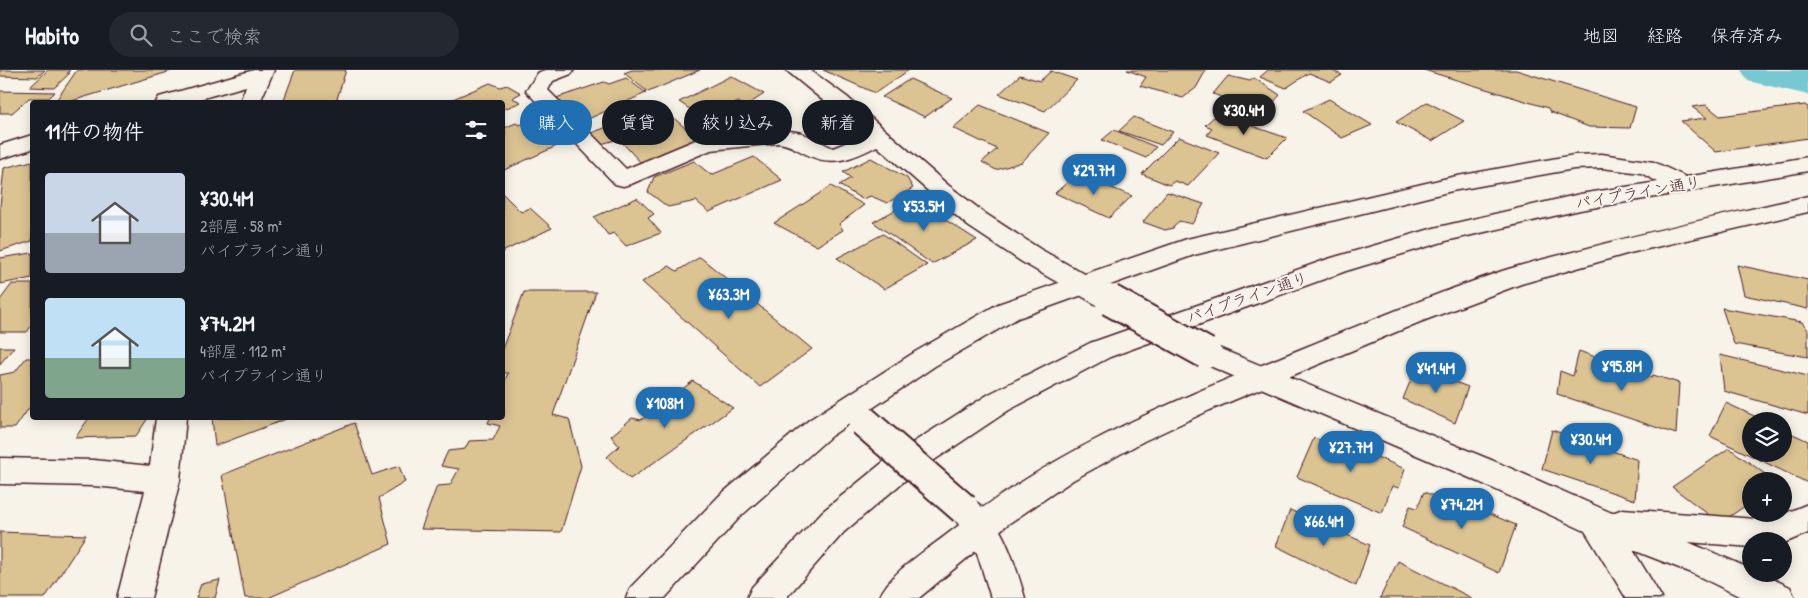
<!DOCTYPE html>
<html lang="ja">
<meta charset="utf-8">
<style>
body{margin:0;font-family:"Patrick Hand","Klee One",sans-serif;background:#242831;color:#f1f3f6;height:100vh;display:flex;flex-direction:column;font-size:19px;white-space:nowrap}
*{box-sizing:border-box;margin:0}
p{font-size:16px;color:#9ea1a6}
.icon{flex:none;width:28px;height:28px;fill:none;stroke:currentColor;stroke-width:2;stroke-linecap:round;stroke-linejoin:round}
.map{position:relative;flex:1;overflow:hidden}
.panel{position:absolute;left:30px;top:30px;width:475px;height:320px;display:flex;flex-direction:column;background:#171b24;border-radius:5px;box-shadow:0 2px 12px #0003}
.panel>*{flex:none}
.guide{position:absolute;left:520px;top:30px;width:475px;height:45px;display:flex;gap:10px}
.fabs{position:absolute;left:1742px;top:342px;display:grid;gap:10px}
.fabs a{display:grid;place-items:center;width:50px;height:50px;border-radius:50%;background:#171b24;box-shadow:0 2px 12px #0003;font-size:25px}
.price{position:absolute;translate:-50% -42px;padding:0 11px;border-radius:18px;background:#1f6fb2;color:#fff;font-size:16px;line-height:32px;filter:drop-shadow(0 1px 2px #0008)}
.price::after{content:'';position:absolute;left:50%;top:30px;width:15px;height:11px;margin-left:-8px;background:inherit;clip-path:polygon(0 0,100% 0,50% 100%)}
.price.current{background:#222;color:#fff}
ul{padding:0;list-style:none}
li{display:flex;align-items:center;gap:15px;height:125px;padding:0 15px}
li span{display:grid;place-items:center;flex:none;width:140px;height:100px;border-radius:5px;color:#555}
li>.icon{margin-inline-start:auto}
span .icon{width:60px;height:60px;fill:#fffc;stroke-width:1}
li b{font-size:21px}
h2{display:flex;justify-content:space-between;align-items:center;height:60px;padding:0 15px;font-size:21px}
.chip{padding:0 18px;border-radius:22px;background:#171b24;box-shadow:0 2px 12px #0003;font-size:18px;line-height:45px}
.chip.current{background:#1f6fb2;color:#fff}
header{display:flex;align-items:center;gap:30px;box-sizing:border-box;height:70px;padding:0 25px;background:#171b24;border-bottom:1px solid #363941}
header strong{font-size:24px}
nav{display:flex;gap:28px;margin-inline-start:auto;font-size:18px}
.search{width:350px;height:45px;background:#242831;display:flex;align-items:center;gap:12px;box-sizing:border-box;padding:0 18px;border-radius:28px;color:#9ea1a6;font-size:19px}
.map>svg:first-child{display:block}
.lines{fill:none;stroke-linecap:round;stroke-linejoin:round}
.river{fill:#78c8d4;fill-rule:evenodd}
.building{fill:#dbc392;stroke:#4a1f2b}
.minor-casing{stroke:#4a1f2b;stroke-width:3}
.secondary-casing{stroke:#4a1f2b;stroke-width:3}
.minor{fill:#f7f3e8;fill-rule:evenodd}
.secondary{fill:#f7f3e8;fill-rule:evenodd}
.minor-bridge-far1-casing{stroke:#4a1f2b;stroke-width:27;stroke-linecap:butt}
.minor-bridge-casing{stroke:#4a1f2b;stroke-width:34;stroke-linecap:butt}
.minor-bridge-far1{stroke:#f7f3e8;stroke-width:24}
.minor-bridge{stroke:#f7f3e8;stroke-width:30}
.labels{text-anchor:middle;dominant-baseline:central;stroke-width:4;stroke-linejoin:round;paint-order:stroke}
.street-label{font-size:16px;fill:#4a1f2b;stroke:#f7f3e8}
</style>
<header>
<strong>Habito</strong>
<div class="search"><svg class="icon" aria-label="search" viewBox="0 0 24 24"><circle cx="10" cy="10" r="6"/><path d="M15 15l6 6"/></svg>ここで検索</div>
<nav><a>地図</a><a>経路</a><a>保存済み</a></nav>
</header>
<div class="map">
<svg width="1808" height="528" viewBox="0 0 1808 528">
<rect width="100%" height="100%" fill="#f7f3e8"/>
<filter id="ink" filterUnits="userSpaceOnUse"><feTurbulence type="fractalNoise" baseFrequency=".02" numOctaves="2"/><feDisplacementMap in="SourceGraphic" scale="10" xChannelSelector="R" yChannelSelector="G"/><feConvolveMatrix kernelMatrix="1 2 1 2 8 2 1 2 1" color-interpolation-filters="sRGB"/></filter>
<g filter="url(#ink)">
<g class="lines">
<!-- river -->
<path class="river" d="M1741,0H1808V25L1748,11Z"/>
</g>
<!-- building -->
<g class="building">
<path d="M0,0H45L37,7L0,6Z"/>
<path d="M48,0H70L67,3H70L54,18L30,17Z"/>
<path d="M77,0H175L68,32H55Z"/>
<path d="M295,0H346L336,32H283Z"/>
<path d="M632,0H700L648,22L624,3Z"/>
<path d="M823,0H909L875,23Z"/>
<path d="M1127,0H1206L1196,18L1183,28L1140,16L1146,7Z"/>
<path d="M1268,0H1330L1342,5L1331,12L1309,3L1286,18L1260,7Z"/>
<path d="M1424,0H1516L1636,37L1630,58L1589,57L1550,42L1548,38Z"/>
<path d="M1051,1L1077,10L1045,41L999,24L1020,5L1040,11Z"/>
<path d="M731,6L764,24L746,36L738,32L705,49L679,32Z"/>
<path d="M1228,6L1250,11L1254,8L1280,25L1264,43L1213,24Z"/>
<path d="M626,8L646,23L577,54L553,29L604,12L609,14Z"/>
<path d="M910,9L952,28L925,47L882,27Z"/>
<path d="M490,13L500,17L507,15L521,23L512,28L521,32L502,40V32H446Z"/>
<path d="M0,21L55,22L49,28H29L12,43H0Z"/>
<path d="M1329,29L1372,55L1342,68L1303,41Z"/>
<path d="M1427,32L1464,51L1432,71L1396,52Z"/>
<path d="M980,35L1049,63L1022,92L996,100L982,92L997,79L953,58Z"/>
<path d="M1706,35L1720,46L1805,35L1808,37V68L1716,82L1681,51L1707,48L1692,37Z"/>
<path d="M661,37L699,70L641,93L619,69L601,74L591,63Z"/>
<path d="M1217,44L1287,68L1267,88L1207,65L1212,58L1205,55Z"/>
<path d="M1134,47L1173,62L1161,75L1119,61Z"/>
<path d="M534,50L559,75L502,101V64L506,63L502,59L516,53L519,55Z"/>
<path d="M1114,60L1156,77L1146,88L1102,70Z"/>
<path d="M1179,67L1219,83L1188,116L1175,111L1169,115L1142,104Z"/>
<path d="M754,87L782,110L709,142L696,131L668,137L648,122L654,107L694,91L711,105Z"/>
<path d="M871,88L907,108L913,118L887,133L871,126L862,129L839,115L851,108L843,102Z"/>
<path d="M32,91V171L0,181V136L4,98Z"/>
<path d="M1077,104L1132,126L1109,148L1055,123Z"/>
<path d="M831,116L864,135L839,154L843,160L817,176L774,153Z"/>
<path d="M1167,122L1204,134L1192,154L1179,151L1173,158L1165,160L1143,152Z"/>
<path d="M502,123L521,142L530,138L552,158L502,182Z"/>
<path d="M637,128L654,144L648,148L661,163L626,176L614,163L608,165L594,147Z"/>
<path d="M914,130L977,170L932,194L873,152Z"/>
<path d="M883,164L927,195L884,219L837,188Z"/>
<path d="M32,183V208L0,214V188Z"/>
<path d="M700,187L812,279L760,317L642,212L669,196L677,201Z"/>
<path d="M1737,195L1808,210V239L1744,225Z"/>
<path d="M12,214H32V255L27,262H0V230Z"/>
<path d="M524,222H596L553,345L569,349L581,396L561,462L421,459L437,416L450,415L459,399L441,396L448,381L465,379L469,371L493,370L500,356L488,353L490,348H502V317L508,303H502V279Z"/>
<path d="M1722,238L1802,252L1808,260V287L1734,274Z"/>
<path d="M0,277H14L0,294Z"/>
<path d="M1579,281L1652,308L1653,305L1679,313L1676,364L1557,324L1560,301L1573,306Z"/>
<path d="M1720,285L1808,306V345L1724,321Z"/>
<path d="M26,288H32V334L15,358H0V305L15,302Z"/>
<path d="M1416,297L1468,317L1455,353L1403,329Z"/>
<path d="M693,311L733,338L630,409L607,387L619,376L611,366L632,348L641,350Z"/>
<path d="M1726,333L1765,351H1751V384H1784V360L1808,371V413L1710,366Z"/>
<path d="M89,348H148L136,366L75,368Z"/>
<path d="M212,348H289L215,376Z"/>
<path d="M354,353L372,405L399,396L405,412L379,428L391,474L268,528H245L222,405Z"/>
<path d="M1552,360L1638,390L1635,430L1542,399Z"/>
<path d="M1314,368L1334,375L1340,371L1405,399L1399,418L1392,416L1382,443L1297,407Z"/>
<path d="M1729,378L1775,411H1751V432L1720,453L1672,417Z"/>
<path d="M1424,422L1468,440L1473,437L1516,455L1499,503L1402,457L1410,436L1417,438Z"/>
<path d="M1290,440L1370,475L1356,516L1276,476Z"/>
<path d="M0,462L86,465L45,528H0Z"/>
<path d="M1398,491L1472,528H1380Z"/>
<path d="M220,510L215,528H196L201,514Z"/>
</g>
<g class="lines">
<!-- minor casing -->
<g class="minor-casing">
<g id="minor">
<path d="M254,0H274L260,32H240L246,16L189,32H156L159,27Z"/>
<path d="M545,0H574L571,4L553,11L548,20L626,99L698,69L778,59L802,63L833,78L865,65L786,0H810L847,27L948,115L986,144L1040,179L1115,221L1119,228L1115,235L1106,237L1097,235L1022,192L968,156L877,76C856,87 834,97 810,86C798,81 791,74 778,73L711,80L631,114L623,116L615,114L526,21L538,3Z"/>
<path d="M32,65V79L0,89V75Z"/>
<path d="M1206,273L1501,394L1612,443L1623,439L1769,450L1808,434V463L1784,473V471H1751V477L1688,472L1751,499V504H1762L1790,517L1795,528H1743L1692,503L1633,480L1662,528H1626L1585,461L1479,412L1196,290L1192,283L1196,276Z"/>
<path d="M156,348H186L180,410L151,528H117L145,421L94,416L0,414V388L94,390L150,396Z"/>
<path d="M966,427C1000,439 1016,496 1025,528H991L977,483L950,441L955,431Z"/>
</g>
</g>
<!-- secondary casing -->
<g class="secondary-casing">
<g id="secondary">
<path d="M1602,84L1654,92L1686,107L1808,87V101L1580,140L1446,171L1346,201L1110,287L1009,340L909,407L844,462L786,528H747L752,517L822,442L887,389L989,324L1090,273L1328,189L1434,158L1580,124L1658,112L1641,103L1602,98L1574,99L1452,121L1194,185L1018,248L935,296L831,366L741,446L665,528H626L631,517L719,426L809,350L915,282L998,234L1187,169L1452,107L1574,85Z"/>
<path d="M1808,126V142L1630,183L1521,214L1420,252L1210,340L1144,371L1073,410L1008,454L919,528H879C892,500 926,481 950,462C1049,385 1151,340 1267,293C1345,261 1423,228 1502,201C1527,193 1552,187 1577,181C1654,160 1731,144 1808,126Z"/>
</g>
</g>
<!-- minor -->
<use href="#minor" class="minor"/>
<!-- secondary -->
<use href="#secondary" class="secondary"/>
<!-- minor-bridge-far1 casing -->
<g class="minor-bridge-far1-casing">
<path id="minor-bridge-far1" d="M1106,228L1113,232"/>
</g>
<!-- minor-bridge casing -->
<g class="minor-bridge-casing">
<g id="minor-bridge">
<path d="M1110,230L1206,283"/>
<path d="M863,351L964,439"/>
</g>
</g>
<!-- minor-bridge-far1 -->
<use href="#minor-bridge-far1" class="minor-bridge-far1"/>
<!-- minor-bridge -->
<use href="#minor-bridge" class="minor-bridge"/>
</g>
</g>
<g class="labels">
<!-- street labels -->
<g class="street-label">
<text transform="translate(1638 122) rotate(-10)">パイプライン通り</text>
<text transform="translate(1247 227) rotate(-19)">パイプライン通り</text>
</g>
</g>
</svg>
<div class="fabs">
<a><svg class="icon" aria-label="layers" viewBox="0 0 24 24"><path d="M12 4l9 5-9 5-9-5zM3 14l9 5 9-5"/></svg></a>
<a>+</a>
<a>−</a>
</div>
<b class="price current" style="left:1244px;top:66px">¥30.4M</b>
<b class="price" style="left:1094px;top:126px">¥29.7M</b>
<b class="price" style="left:924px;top:162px">¥53.5M</b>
<b class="price" style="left:729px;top:250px">¥63.3M</b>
<b class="price" style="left:1622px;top:322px">¥95.8M</b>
<b class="price" style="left:1436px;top:324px">¥41.4M</b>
<b class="price" style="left:665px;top:359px">¥108M</b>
<b class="price" style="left:1591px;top:395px">¥30.4M</b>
<b class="price" style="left:1351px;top:403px">¥27.7M</b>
<b class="price" style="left:1462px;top:460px">¥74.2M</b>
<b class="price" style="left:1324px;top:477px">¥66.4M</b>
<div class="guide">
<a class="chip current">購入</a>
<a class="chip">賃貸</a>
<a class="chip">絞り込み</a>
<a class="chip">新着</a>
</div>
<section class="panel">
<h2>11件の物件<svg class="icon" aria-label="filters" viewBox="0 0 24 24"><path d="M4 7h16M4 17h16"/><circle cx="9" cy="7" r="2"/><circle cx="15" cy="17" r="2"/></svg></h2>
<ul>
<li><span style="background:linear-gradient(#c9d6e8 60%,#9aa5b1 0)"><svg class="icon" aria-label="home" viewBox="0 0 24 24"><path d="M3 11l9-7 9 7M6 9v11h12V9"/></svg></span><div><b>¥30.4M</b><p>2部屋 · 58 m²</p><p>パイプライン通り</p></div></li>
<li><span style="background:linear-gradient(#bfe0f5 60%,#7fa58c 0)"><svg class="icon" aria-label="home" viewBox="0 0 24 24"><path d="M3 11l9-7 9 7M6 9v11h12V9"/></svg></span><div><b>¥74.2M</b><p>4部屋 · 112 m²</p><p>パイプライン通り</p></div></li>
</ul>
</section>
</div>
